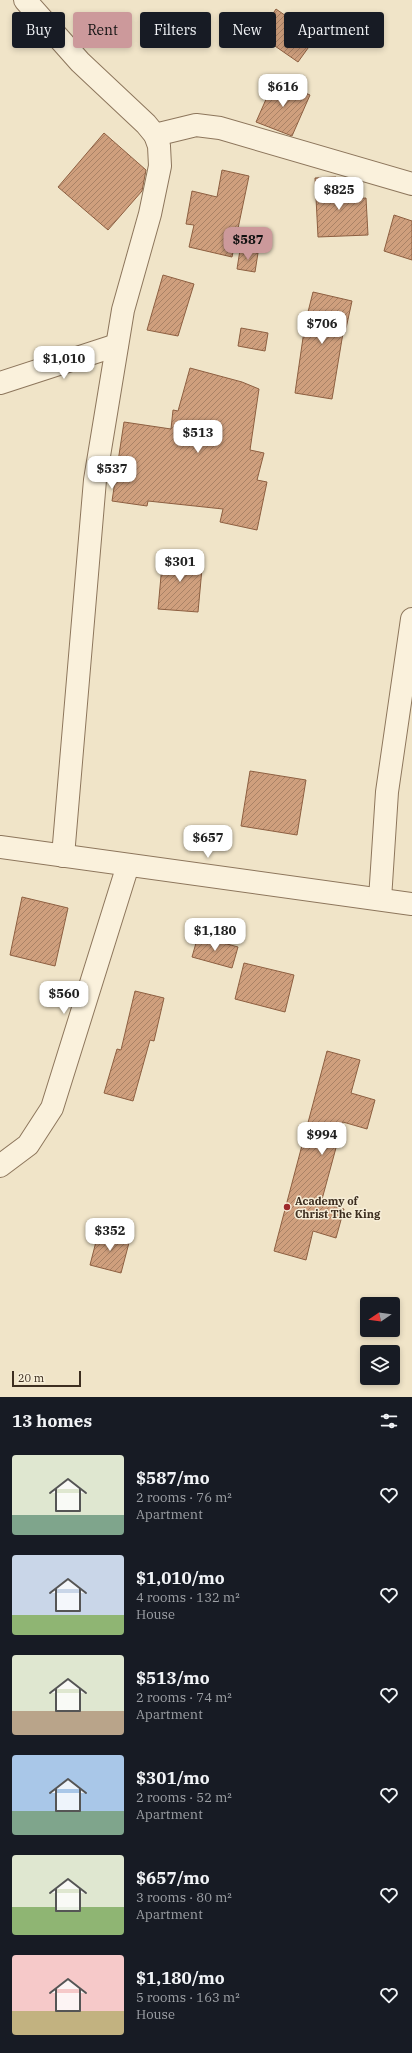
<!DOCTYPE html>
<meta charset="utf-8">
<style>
body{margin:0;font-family:"IBM Plex Serif",serif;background:#20242c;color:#f1f3f6;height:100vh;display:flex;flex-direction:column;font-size:15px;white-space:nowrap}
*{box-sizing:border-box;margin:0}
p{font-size:13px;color:#9ea1a6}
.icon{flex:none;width:22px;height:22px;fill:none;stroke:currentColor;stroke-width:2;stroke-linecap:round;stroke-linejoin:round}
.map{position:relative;height:1397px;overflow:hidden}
.panel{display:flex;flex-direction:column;background:#171b24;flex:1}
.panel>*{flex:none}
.guide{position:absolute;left:12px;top:12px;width:388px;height:36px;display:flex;gap:8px}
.needle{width:26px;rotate:257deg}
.buttons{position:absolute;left:360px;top:1297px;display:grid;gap:8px}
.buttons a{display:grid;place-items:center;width:40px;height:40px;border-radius:4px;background:#171b24;box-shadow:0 2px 6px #0003;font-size:20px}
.scale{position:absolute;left:12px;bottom:10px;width:69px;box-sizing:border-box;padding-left:4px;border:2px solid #3d2e20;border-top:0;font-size:11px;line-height:14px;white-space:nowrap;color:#3d2e20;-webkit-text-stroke:3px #f7eed8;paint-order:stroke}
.price{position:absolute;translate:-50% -34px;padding:0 9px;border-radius:8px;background:#fff;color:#222;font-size:13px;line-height:26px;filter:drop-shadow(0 1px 2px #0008)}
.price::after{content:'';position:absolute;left:50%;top:24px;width:12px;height:9px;margin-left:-6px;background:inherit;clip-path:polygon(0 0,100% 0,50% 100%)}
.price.selected{background:#cc999b;color:#111}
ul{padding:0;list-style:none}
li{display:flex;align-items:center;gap:12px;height:100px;padding:0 12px}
li span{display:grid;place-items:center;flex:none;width:112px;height:80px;border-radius:4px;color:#555}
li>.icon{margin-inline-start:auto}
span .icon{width:48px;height:48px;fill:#fffc;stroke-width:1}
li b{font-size:17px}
h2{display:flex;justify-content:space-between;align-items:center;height:48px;padding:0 12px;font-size:17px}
.pill{padding:0 14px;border-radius:4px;background:#171b24;box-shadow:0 2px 6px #0003;font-size:14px;line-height:36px}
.pill.selected{background:#cc999b;color:#111}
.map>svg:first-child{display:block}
.building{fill:url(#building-hatch);stroke:#8d5f41}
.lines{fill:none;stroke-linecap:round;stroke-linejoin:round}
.minor-casing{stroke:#8d765c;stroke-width:24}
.minor{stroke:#faf1dc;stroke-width:22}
.poi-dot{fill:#9e2a2b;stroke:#f7eed8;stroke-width:1.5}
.labels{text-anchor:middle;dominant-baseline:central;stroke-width:3;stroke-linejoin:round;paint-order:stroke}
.poi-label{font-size:11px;font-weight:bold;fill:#3d2e20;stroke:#f7eed8;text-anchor:start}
</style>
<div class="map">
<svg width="412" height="1397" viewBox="0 0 412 1397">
<defs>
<pattern id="building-hatch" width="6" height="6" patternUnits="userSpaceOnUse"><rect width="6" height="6" fill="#cf9f7d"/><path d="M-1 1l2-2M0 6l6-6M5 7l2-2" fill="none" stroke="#a98266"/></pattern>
</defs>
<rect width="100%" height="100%" fill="#f0e4c8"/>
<!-- building -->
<g class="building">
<path d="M276,9L316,37L298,62L259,35Z"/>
<path d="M275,79L310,95L292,136L256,122Z"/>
<path d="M104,133L146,170L142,191L108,230L58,187Z"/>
<path d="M222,170L249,176L232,257L189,247L194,225L186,224L192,191L217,197Z"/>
<path d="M336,177V188H351V199L366,198L368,235L318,237L315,178Z"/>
<path d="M394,215L412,221V260L384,251Z"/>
<path d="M240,250L258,253L255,272L237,269Z"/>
<path d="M163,275L194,284L178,336L147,330Z"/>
<path d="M313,292L352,301L345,333H343L332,399L295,393L305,324Z"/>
<path d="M241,328L268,333L265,351L238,346Z"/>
<path d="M190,368L242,382L259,389L250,450L264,453L257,480L267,482L257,530L220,522L223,509L148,501L147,506L112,501L124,422L171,429L173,410L178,411Z"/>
<path d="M163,554L203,558L198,612L158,609Z"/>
<path d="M250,771L306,780L297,835L241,826Z"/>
<path d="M22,897L68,908L55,966L10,955Z"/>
<path d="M198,936L238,947L232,968L192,957Z"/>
<path d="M244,963L294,975L285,1012L235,999Z"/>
<path d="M135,991L164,998L154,1041L150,1040L133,1101L104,1093L117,1049L121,1050Z"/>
<path d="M327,1051L360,1060L351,1093L375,1100L367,1129L343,1122L321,1203L344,1209L336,1238L313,1231L306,1260L274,1251Z"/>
<path d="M99,1230L130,1239L121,1273L90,1265Z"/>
</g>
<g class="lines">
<!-- minor casing -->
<g class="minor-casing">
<g id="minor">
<path d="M25,0L80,62L146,124L155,135L159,146L160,166L150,214L123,310L95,480L63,856"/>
<path d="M155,135L196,125L220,128L412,184"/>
<path d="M0,383L117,345"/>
<path d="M0,847L412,904"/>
<path d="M380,899L387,792L412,619"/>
<path d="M0,1166L28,1145L52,1108L128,865"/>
</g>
</g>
<!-- minor -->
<use href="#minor" class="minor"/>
</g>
<!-- markers -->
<circle class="poi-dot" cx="287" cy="1207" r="4"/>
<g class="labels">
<!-- poi labels -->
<g class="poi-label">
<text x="295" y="1201">Academy of<tspan x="295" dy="13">Christ The King</tspan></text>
</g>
</g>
</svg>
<div class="buttons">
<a><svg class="needle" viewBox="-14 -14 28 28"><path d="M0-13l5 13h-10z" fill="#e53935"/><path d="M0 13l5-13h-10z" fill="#9ea1a6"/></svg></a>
<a><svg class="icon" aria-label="layers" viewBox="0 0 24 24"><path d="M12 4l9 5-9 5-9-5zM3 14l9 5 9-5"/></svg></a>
</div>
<div class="scale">20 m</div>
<b class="price" style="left:283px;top:108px">$616</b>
<b class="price" style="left:339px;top:211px">$825</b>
<b class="price selected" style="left:248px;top:261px">$587</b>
<b class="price" style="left:322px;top:345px">$706</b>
<b class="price" style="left:64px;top:380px">$1,010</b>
<b class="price" style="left:198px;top:454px">$513</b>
<b class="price" style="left:112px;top:490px">$537</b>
<b class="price" style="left:180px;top:583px">$301</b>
<b class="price" style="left:208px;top:859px">$657</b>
<b class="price" style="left:215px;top:952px">$1,180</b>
<b class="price" style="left:64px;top:1015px">$560</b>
<b class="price" style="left:322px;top:1156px">$994</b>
<b class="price" style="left:110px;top:1252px">$352</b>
<div class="guide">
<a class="pill">Buy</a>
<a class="pill selected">Rent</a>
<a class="pill">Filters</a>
<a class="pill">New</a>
<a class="pill">Apartment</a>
</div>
</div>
<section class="panel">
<h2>13 homes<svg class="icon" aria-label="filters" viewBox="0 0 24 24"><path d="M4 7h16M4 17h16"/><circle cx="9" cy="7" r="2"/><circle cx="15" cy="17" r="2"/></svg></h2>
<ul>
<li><span style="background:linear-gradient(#dfe7d0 75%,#7fa58c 0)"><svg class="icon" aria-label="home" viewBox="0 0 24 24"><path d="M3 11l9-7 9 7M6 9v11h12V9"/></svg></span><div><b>$587/mo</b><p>2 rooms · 76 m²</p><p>Apartment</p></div><svg class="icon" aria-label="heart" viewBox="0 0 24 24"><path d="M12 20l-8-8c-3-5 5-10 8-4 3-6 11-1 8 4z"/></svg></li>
<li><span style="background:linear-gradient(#c9d6e8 75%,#8fb573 0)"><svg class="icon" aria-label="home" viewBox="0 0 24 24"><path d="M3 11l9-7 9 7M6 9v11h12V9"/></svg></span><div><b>$1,010/mo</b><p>4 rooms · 132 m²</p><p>House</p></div><svg class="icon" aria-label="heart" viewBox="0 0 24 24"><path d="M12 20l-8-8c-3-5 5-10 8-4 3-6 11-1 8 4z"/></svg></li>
<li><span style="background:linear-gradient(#dfe7d0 70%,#b9a48a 0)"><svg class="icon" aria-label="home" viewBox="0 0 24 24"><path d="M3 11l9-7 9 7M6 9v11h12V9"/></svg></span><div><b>$513/mo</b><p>2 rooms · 74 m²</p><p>Apartment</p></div><svg class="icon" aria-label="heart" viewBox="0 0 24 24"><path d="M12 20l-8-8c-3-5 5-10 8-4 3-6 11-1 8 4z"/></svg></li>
<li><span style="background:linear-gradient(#a9c7e8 70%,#7fa58c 0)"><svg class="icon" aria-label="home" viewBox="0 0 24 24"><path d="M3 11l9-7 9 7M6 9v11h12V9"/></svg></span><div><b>$301/mo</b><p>2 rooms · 52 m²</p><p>Apartment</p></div><svg class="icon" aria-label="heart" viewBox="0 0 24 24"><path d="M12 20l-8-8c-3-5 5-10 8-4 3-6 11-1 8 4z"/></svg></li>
<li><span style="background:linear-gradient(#dfe7d0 65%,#8fb573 0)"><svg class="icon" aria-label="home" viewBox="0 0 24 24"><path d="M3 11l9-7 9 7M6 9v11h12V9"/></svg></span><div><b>$657/mo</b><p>3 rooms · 80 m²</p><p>Apartment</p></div><svg class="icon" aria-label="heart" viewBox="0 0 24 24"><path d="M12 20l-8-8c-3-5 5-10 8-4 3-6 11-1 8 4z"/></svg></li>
<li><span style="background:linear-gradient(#f6c9c9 70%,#c2b280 0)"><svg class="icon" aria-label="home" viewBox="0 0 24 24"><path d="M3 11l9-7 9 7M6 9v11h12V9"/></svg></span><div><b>$1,180/mo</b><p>5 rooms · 163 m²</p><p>House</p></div><svg class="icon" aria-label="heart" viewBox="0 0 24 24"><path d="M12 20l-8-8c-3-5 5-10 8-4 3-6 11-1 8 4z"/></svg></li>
</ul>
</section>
